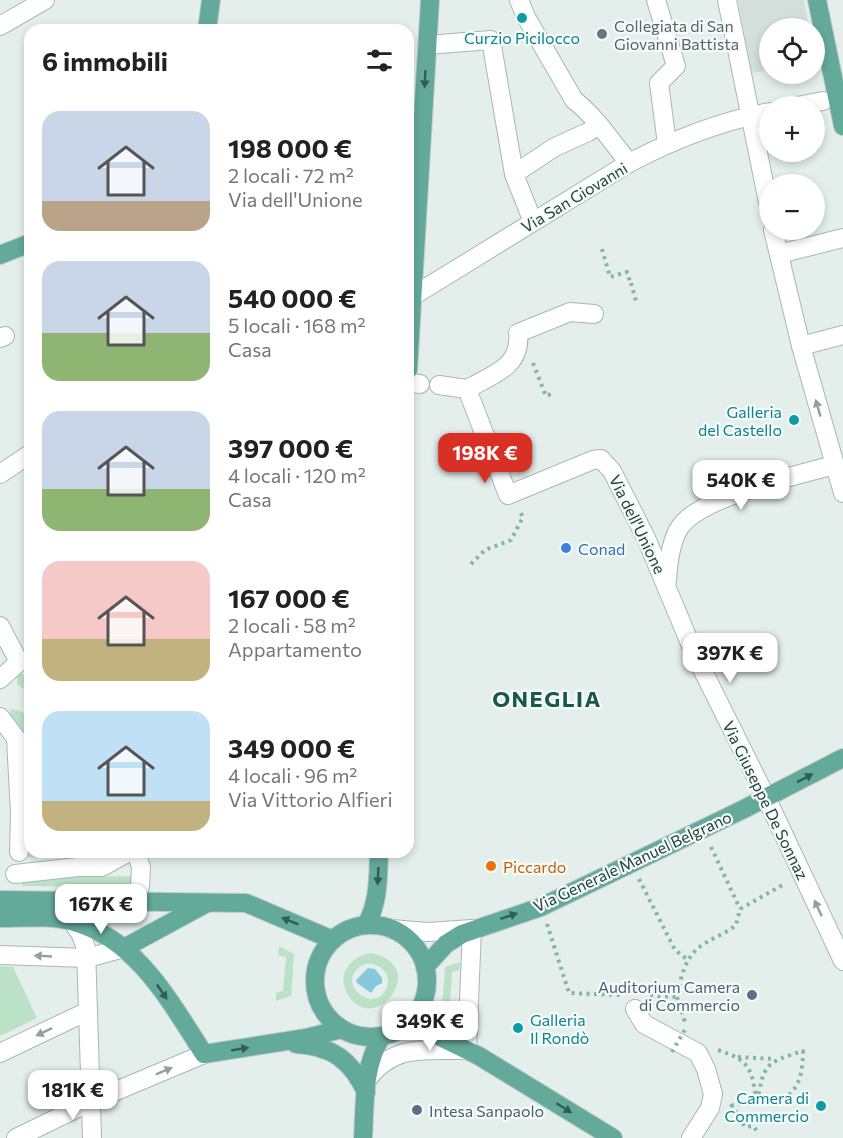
<!DOCTYPE html>
<html lang="it">
<meta charset="utf-8">
<style>
body{margin:0;font-family:Commissioner,sans-serif;background:#f6f6f6;color:#222;height:100vh;display:flex;flex-direction:column;font-size:22px;white-space:nowrap}
*{box-sizing:border-box;margin:0}
p{font-size:20px;color:#767676}
.icon{flex:none;width:33px;height:33px;fill:none;stroke:currentColor;stroke-width:2;stroke-linecap:round;stroke-linejoin:round}
.map{position:relative;flex:1;overflow:hidden}
.sheet{position:absolute;left:24px;top:24px;width:390px;height:834px;display:flex;flex-direction:column;background:#fff;border-radius:18px;box-shadow:0 3px 9px #0003}
.sheet>*{flex:none}
.controls{position:absolute;left:759px;top:18px;display:grid;gap:12px}
.controls a{display:grid;place-items:center;width:66px;height:66px;border-radius:50%;background:#fff;box-shadow:0 3px 9px #0003;font-size:30px}
.price{position:absolute;translate:-50% -51px;padding:0 14px;border-radius:12px;background:#fff;color:#222;font-size:20px;line-height:39px;filter:drop-shadow(0 2px 3px #0008)}
.price::after{content:'';position:absolute;left:50%;top:36px;width:18px;height:14px;margin-left:-9px;background:inherit;clip-path:polygon(0 0,100% 0,50% 100%)}
.price.current{background:#d93025;color:#fff}
ul{padding:0;list-style:none}
li{display:flex;align-items:center;gap:18px;height:150px;padding:0 18px}
li span{display:grid;place-items:center;flex:none;width:168px;height:120px;border-radius:18px;color:#555}
li>.icon{margin-inline-start:auto}
span .icon{width:72px;height:72px;fill:#fffc;stroke-width:1}
li b{font-size:26px}
h2{display:flex;justify-content:space-between;align-items:center;height:72px;padding:0 18px;font-size:26px}
.map>svg:first-child{display:block}
.built{fill:#d2dfda}
.green{fill:#bbe2c7;fill-rule:evenodd}
.water{fill:#87c9da}
.lines{fill:none;stroke-linecap:round;stroke-linejoin:round}
.minor-casing{stroke:#a6b8b3;stroke-width:20}
.major-casing{stroke:#c1cac8;stroke-width:20}
.path{stroke:#81b6a8;stroke-width:4;stroke-dasharray:3 4.5;stroke-linecap:butt}
.minor{stroke:#fff;stroke-width:18}
.major{stroke:#64aa9b;stroke-width:18}
.path-bridge{stroke:#81b6a8;stroke-width:4;stroke-dasharray:3 4.5;stroke-linecap:butt}
.oneway{fill:#325d54}
.oneway2{fill:#90a19e}
.culture-dot{fill:#0f9aa8;stroke:#f5fbf8;stroke-width:2}
.worship-dot{fill:#6b7280;stroke:#f5fbf8;stroke-width:2}
.shop-dot{fill:#3f7fe0;stroke:#f5fbf8;stroke-width:2}
.food-dot{fill:#e8710a;stroke:#f5fbf8;stroke-width:2}
.service-dot{fill:#5c6f8a;stroke:#f5fbf8;stroke-width:2}
.labels{text-anchor:middle;dominant-baseline:central;stroke-width:4.5;stroke-linejoin:round;paint-order:stroke}
.worship-label{font-size:16px;fill:#5b616d;stroke:#f5fbf8;text-anchor:start}
.culture-label{font-size:16px;fill:#0d838f;stroke:#f5fbf8;text-anchor:end}
.street-label{font-size:16px;fill:#21433c;stroke:#f5fbf8}
.shop-label{font-size:16px;fill:#366cbe;stroke:#f5fbf8;text-anchor:start}
.food-label{font-size:16px;fill:#c56008;stroke:#f5fbf8;text-anchor:start}
.service-label{font-size:16px;fill:#4e5e75;stroke:#f5fbf8;text-anchor:end}
.district-label{font-size:22px;font-weight:bold;letter-spacing:1.5px;fill:#1a584c;stroke:#f5fbf8}
</style>
<div class="map">
<svg width="843" height="1138" viewBox="0 0 843 1138">
<rect width="100%" height="100%" fill="#e4efeb"/>
<!-- built -->
<path class="built" d="M738,0H804L809,28H770L769,70L752,73Z"/>
<!-- green -->
<g class="green">
<path d="M18,674L30,675V693L17,684Z"/>
<path d="M11,709L20,711L30,718V744L10,715Z"/>
<path d="M30,841V852H55L53,858L26,857Z"/>
<path d="M134,876V887L22,886V878Z"/>
<path d="M279,946L294,954L291,996L276,1001V993L283,991L286,957L278,955Z"/>
<path d="M371,953C433,966 372,1040 347,993C336,973 352,956 371,953ZM365,964C378,962 392,972 387,987C376,1018 330,981 365,964Z"/>
<path d="M460,962L459,970L452,972L450,1006L458,1008V1017L442,1010L445,967Z"/>
<path d="M0,966L13,967L37,1018L0,1036Z"/>
</g>
<!-- water -->
<path class="water" d="M368,968L375,969L382,978V983L376,986L371,993L357,983L356,980Z"/>
<g class="lines">
<!-- minor casing -->
<g class="minor-casing">
<g id="minor">
<path d="M519,0L526,17L574,100C596,117 612,142 629,163"/>
<path d="M656,0L676,66L659,83L667,144"/>
<path d="M727,0L770,212"/>
<path d="M0,26L45,0"/>
<path d="M427,45L491,40L514,174L533,222"/>
<path d="M797,106L823,101"/>
<path d="M514,174L555,147L588,132L599,125"/>
<path d="M773,230L801,346"/>
<path d="M779,254L843,238"/>
<path d="M408,299L629,163C673,140 720,121 770,112"/>
<path d="M843,335L801,346L843,493"/>
<path d="M0,338L5,336"/>
<path d="M408,383L420,384"/>
<path d="M439,385L467,389L508,495L593,460L601,459L612,471L646,538L694,653L766,797L843,961"/>
<path d="M467,389C492,375 522,367 518,333L570,312L594,314"/>
<path d="M0,474L30,454"/>
<path d="M667,581C668,565 671,540 680,527C700,497 798,475 834,465"/>
<path d="M0,626L19,662"/>
<path d="M0,679L19,662"/>
<path d="M0,717L24,749"/>
<path d="M16,739L20,813L19,852"/>
<path d="M136,852L141,867L140,887"/>
<path d="M15,874L78,867H102L129,852"/>
<path d="M72,921L81,935L86,948L92,1138"/>
<path d="M0,955L87,958L124,948"/>
<path d="M635,1009L644,1024L698,1053L706,1069L713,1094L710,1108L691,1138"/>
<path d="M0,1053L88,1011"/>
<path d="M366,1081C394,1043 425,1051 467,1050L472,929L428,932L391,929"/>
<path d="M16,1138L90,1102L204,1054"/>
</g>
</g>
<!-- major casing -->
<g class="major-casing">
<g id="major">
<path d="M817,0L843,126"/>
<path d="M207,30L211,0"/>
<path d="M0,255L30,243"/>
<path d="M408,370L430,0"/>
<path d="M0,900L246,903L333,940"/>
<path d="M0,918C23,918 51,915 74,922C137,939 171,1003 204,1054L306,1038L342,1029"/>
<path d="M366,925C379,902 378,878 379,852"/>
<circle cx="371" cy="981" r="56"/>
<path d="M124,948L207,903"/>
<path d="M425,967L446,944L462,934L541,907L744,809L843,758"/>
<path d="M409,1022L479,1056L613,1138"/>
<path d="M296,1044C332,1046 351,1060 366,1092"/>
<path d="M363,1138C365,1103 363,1066 382,1036"/>
</g>
</g>
<!-- path -->
<g class="path">
<path d="M602,249L610,277L627,272L630,282"/>
<path d="M631,283L636,301"/>
<path d="M533,363L546,396L554,393"/>
<path d="M471,564L485,550L511,540L523,517L519,510"/>
<path d="M711,847L740,909"/>
<path d="M639,879L675,950L688,960"/>
<path d="M547,924L569,993L621,995"/>
<path d="M650,996L677,997C681,977 685,955 704,944C714,937 727,933 736,925L740,909L786,883"/>
<path d="M677,997L685,1022"/>
<path d="M718,1050C748,1060 751,1066 756,1097"/>
<path d="M738,1057L775,1059"/>
<path d="M731,1104L745,1127L753,1126L758,1132"/>
<path d="M731,1106C739,1103 749,1104 759,1104C794,1103 803,1083 803,1051C764,1063 764,1064 757,1104"/>
</g>
<!-- minor -->
<use href="#minor" class="minor"/>
<!-- major -->
<use href="#major" class="major"/>
<!-- path-bridge -->
<path class="path-bridge" d="M672,1052L687,1026"/>
</g>
<!-- one-way arrows -->
<defs><path id="oneway-solid" d="M-6-.8H1V-3.2L6.5 0L1 3.2V.8H-6Z" transform="scale(1.5)"/></defs>
<g class="oneway">
<use href="#oneway-solid" transform="translate(425 79) rotate(93)"/>
<use href="#oneway-solid" transform="translate(805 778) rotate(-27)"/>
<use href="#oneway-solid" transform="translate(378 876) rotate(93)"/>
<use href="#oneway-solid" transform="translate(509 916) rotate(-18)"/>
<use href="#oneway-solid" transform="translate(290 921) rotate(-158)"/>
<use href="#oneway-solid" transform="translate(162 992) rotate(56)"/>
<use href="#oneway-solid" transform="translate(240 1049) rotate(-9)"/>
<use href="#oneway-solid" transform="translate(564 1108) rotate(32)"/>
</g>
<g class="oneway2">
<use href="#oneway-solid" transform="translate(818 408) rotate(-106)"/>
<use href="#oneway-solid" transform="translate(818 908) rotate(-115)"/>
<use href="#oneway-solid" transform="translate(43 956) rotate(-177)"/>
<use href="#oneway-solid" transform="translate(44 1032) rotate(154)"/>
<use href="#oneway-solid" transform="translate(164 1071) rotate(-23)"/>
</g>
<!-- markers -->
<g class="culture-dot">
<circle cx="522" cy="18" r="6"/>
<circle cx="794" cy="420" r="6"/>
<circle cx="518" cy="1028" r="6"/>
<circle cx="821" cy="1106" r="6"/>
</g>
<circle class="worship-dot" cx="602" cy="34" r="6"/>
<circle class="shop-dot" cx="566" cy="548" r="6"/>
<circle class="food-dot" cx="491" cy="866" r="6"/>
<g class="service-dot">
<circle cx="752" cy="995" r="6"/>
<circle cx="417" cy="1110" r="6"/>
</g>
<g class="labels">
<!-- worship labels -->
<g class="worship-label">
<text x="614" y="25">Collegiata di San<tspan x="614" dy="18">Giovanni Battista</tspan></text>
</g>
<!-- culture labels -->
<g class="culture-label">
<text x="522" y="37" text-anchor="middle">Curzio Picilocco</text>
<text x="782" y="411">Galleria<tspan x="782" dy="18">del Castello</tspan></text>
<text x="530" y="1019" text-anchor="start">Galleria<tspan x="530" dy="18">Il Rondò</tspan></text>
<text x="809" y="1097">Camera di<tspan x="809" dy="18">Commercio</tspan></text>
</g>
<!-- street labels -->
<g class="street-label">
<text transform="translate(574 197) rotate(-31)">Via San Giovanni</text>
<text transform="translate(638 524) rotate(64)">Via dell'Unione</text>
<text transform="translate(766 800) rotate(64)">Via Giuseppe De Sonnaz</text>
<text transform="translate(632 861) rotate(-25)">Via Generale Manuel Belgrano</text>
</g>
<!-- shop labels -->
<g class="shop-label">
<text x="578" y="548">Conad</text>
</g>
<!-- food labels -->
<g class="food-label">
<text x="503" y="866">Piccardo</text>
</g>
<!-- service labels -->
<g class="service-label">
<text x="740" y="986">Auditorium Camera<tspan x="740" dy="18">di Commercio</tspan></text>
<text x="429" y="1110" text-anchor="start">Intesa Sanpaolo</text>
</g>
<!-- district labels -->
<g class="district-label">
<text x="547" y="698">ONEGLIA</text>
</g>
</g>
</svg>
<div class="controls">
<a><svg class="icon" aria-label="locate" viewBox="0 0 24 24"><circle cx="12" cy="12" r="6"/><path d="M12 2v4M12 18v4M2 12h4M18 12h4"/></svg></a>
<a>+</a>
<a>−</a>
</div>
<b class="price current" style="left:485px;top:484px">198K €</b>
<b class="price" style="left:741px;top:511px">540K €</b>
<b class="price" style="left:730px;top:684px">397K €</b>
<b class="price" style="left:101px;top:935px">167K €</b>
<b class="price" style="left:430px;top:1052px">349K €</b>
<b class="price" style="left:73px;top:1121px">181K €</b>
<section class="sheet">
<h2>6 immobili<svg class="icon" aria-label="filters" viewBox="0 0 24 24"><path d="M4 7h16M4 17h16"/><circle cx="9" cy="7" r="2"/><circle cx="15" cy="17" r="2"/></svg></h2>
<ul>
<li><span style="background:linear-gradient(#c9d6e8 75%,#b9a48a 0)"><svg class="icon" aria-label="home" viewBox="0 0 24 24"><path d="M3 11l9-7 9 7M6 9v11h12V9"/></svg></span><div><b>198 000 €</b><p>2 locali · 72 m²</p><p>Via dell'Unione</p></div></li>
<li><span style="background:linear-gradient(#c9d6e8 60%,#8fb573 0)"><svg class="icon" aria-label="home" viewBox="0 0 24 24"><path d="M3 11l9-7 9 7M6 9v11h12V9"/></svg></span><div><b>540 000 €</b><p>5 locali · 168 m²</p><p>Casa</p></div></li>
<li><span style="background:linear-gradient(#c9d6e8 65%,#8fb573 0)"><svg class="icon" aria-label="home" viewBox="0 0 24 24"><path d="M3 11l9-7 9 7M6 9v11h12V9"/></svg></span><div><b>397 000 €</b><p>4 locali · 120 m²</p><p>Casa</p></div></li>
<li><span style="background:linear-gradient(#f6c9c9 65%,#c2b280 0)"><svg class="icon" aria-label="home" viewBox="0 0 24 24"><path d="M3 11l9-7 9 7M6 9v11h12V9"/></svg></span><div><b>167 000 €</b><p>2 locali · 58 m²</p><p>Appartamento</p></div></li>
<li><span style="background:linear-gradient(#bfe0f5 75%,#c2b280 0)"><svg class="icon" aria-label="home" viewBox="0 0 24 24"><path d="M3 11l9-7 9 7M6 9v11h12V9"/></svg></span><div><b>349 000 €</b><p>4 locali · 96 m²</p><p>Via Vittorio Alfieri</p></div></li>
</ul>
</section>
</div>
